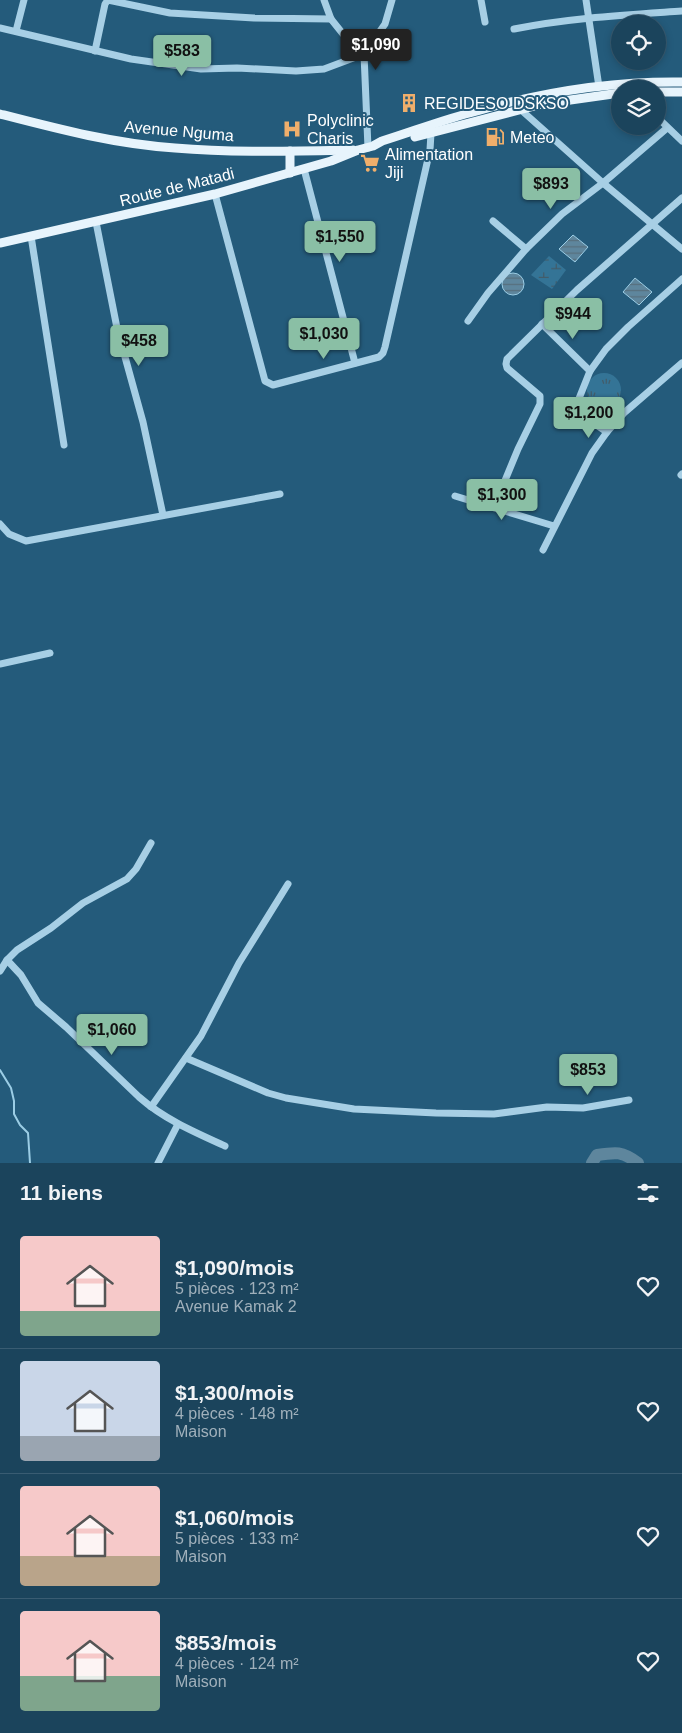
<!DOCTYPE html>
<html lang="fr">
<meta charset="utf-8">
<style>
body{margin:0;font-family:Arial,sans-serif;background:#284e65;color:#f1f3f6;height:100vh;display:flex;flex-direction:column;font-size:19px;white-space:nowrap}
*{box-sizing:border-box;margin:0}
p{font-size:16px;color:#a0b0bb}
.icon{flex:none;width:28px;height:28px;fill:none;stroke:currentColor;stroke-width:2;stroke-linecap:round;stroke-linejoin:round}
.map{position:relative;height:1163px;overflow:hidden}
.details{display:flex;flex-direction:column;background:#1b445c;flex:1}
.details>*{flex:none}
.fabs{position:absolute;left:611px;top:15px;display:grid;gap:10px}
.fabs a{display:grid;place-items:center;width:55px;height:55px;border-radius:50%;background:#1b445c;box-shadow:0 2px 8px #0003,0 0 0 1px #395c72;font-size:25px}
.price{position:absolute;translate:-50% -42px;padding:0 11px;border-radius:5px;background:#8abfa5;color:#111;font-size:16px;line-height:32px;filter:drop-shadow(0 1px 2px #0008)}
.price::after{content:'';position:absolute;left:50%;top:30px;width:15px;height:11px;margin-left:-8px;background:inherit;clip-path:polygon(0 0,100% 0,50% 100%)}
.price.selected{background:#222;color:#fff}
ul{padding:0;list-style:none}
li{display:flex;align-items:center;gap:15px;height:125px;padding:0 20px}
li+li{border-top:1px solid #395c72}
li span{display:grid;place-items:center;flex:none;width:140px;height:100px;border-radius:5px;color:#555}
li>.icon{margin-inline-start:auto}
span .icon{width:60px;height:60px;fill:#fffc;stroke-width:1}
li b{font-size:21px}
h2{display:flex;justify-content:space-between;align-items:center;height:60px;padding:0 20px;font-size:21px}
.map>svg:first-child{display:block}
.wetland{fill:url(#wetland-marsh)}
.park{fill:url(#park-tufts)}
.water{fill:url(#water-rules);stroke:#9bcde5}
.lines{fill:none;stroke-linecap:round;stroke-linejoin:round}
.stream{stroke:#9bcde5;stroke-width:2}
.river{stroke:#5e869d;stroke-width:12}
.minor{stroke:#a7cfe5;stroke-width:7}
.major{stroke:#e7f4fc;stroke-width:9}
.labels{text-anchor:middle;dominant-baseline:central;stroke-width:4;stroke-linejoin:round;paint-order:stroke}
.poi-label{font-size:16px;fill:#fff;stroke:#245b7b;text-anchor:start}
.street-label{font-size:16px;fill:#fff;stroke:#245b7b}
</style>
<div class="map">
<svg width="682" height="1163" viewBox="0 0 682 1163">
<defs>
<pattern id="wetland-marsh" width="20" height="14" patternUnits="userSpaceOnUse" patternTransform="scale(1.25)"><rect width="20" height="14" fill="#347496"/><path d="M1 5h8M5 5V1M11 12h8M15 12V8" fill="none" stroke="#425c6a"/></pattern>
<pattern id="park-tufts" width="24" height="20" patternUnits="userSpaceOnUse" patternTransform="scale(1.25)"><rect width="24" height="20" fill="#347496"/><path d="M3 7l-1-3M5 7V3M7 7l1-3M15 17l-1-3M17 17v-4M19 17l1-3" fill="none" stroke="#425c6a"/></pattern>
<pattern id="water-rules" width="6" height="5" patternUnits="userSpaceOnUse" patternTransform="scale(1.25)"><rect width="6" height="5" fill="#5e869d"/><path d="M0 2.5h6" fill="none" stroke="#576f7d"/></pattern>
</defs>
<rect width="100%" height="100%" fill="#245b7b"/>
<!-- wetland -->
<path class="wetland" d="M549,256L566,270L552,289L531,275Z"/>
<!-- park -->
<circle class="park" cx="604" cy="390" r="17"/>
<!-- water -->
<g class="water">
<path d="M573,235L588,247L575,262L559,249Z"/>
<circle cx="513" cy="284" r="11"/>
<path d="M635,278L652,292L639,305L623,292Z"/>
</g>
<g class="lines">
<!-- stream -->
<path class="stream" d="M0,1070L11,1088L14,1101V1114L20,1125L28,1133L30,1163"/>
<!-- river -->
<path class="river" d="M592,1163L597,1155C616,1152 622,1151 638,1163"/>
<!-- minor -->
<g class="minor">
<path d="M481,0L485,22"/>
<path d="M586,0L599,87"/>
<path d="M0,28L131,59L201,69L237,68L296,71L324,69L364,54L343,34L331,19L324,0"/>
<path d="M514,29C569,18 625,15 682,11"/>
<path d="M16,31L24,0"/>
<path d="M95,51L105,4L108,0L170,13L254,18L331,19"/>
<path d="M520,109L603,183L682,249"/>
<path d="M658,118L682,141"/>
<path d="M368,148L364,54L385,24L392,0"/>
<path d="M304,169L355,363"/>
<path d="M215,194L265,381L273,385L379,357L383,353L385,347L430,150L431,133"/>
<path d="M493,221L526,249"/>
<path d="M96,222L117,328L143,422L163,515"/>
<path d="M31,236L64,445"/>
<path d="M468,321L488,293L526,249L562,214L603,183L667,128"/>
<path d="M542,324L590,371"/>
<path d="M607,432L586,418L581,410L578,401L590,371L606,349L628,327L682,279"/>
<path d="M681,475L682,474"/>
<path d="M455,496L554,526"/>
<path d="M494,507L518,449L540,404V396L507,368L506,364L507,359L577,290L682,198"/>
<path d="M0,524L9,534L26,541L280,494"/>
<path d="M543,550L592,453L607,432L625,412L682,363"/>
<path d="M0,664L50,653"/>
<path d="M7,960L21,975L38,1003L66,1027L139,1097C164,1119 194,1132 225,1146"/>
<path d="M0,971L7,960L17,950L51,928L83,903L127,879L136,869L151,843"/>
<path d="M186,1058L268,1093L286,1098L354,1109L436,1113L494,1114L547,1107L583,1108L629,1100"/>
<path d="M151,1107L201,1036L239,963L288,884"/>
<path d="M158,1163L178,1124"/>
</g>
<!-- major -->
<g class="major">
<path d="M658,92H682"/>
<path d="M0,114C58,129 115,144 175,148C234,153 293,151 353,150"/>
<path d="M415,137L542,104L620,93"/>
<path d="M290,151V173"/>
<path d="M0,243L215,194L331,161L358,150L373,146L382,141C414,131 445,119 477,111C543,92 613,81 682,82"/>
</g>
</g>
<!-- icons -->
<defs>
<g id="building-bare" transform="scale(1.5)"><path d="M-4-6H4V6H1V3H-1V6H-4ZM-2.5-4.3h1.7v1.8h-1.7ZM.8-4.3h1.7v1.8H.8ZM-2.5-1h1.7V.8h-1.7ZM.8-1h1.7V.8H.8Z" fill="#efae6b" stroke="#245b7b" stroke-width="2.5" paint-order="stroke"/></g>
<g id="hospital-bare" transform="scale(1.5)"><path d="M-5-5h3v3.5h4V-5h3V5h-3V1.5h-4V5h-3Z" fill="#efae6b" stroke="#245b7b" stroke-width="2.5" paint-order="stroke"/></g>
<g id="fuel-bare" transform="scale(1.5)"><path d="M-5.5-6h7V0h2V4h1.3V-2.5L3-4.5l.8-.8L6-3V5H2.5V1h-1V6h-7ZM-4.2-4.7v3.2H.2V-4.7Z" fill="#efae6b" stroke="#245b7b" stroke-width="2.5" paint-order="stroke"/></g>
<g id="supermarket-bare" transform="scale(1.5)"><path d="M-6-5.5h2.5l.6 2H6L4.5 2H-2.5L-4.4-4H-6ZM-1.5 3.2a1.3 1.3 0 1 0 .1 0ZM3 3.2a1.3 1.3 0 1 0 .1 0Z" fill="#efae6b" stroke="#245b7b" stroke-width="2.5" paint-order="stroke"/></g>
</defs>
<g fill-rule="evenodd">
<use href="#building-bare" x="409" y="103"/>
<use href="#hospital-bare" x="292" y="129"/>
<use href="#fuel-bare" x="495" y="137"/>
<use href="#supermarket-bare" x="370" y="163"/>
</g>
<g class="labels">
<!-- poi labels -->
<g class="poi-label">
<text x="424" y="103">REGIDESO DSKSO</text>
<text x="307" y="120">Polyclinic<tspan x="307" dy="18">Charis</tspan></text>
<text x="510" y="137">Meteo</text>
<text x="385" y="154">Alimentation<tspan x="385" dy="18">Jiji</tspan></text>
</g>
<!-- street labels -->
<g class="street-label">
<text transform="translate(179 131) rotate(5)">Avenue Nguma</text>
<text transform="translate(177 187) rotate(-14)">Route de Matadi</text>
</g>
</g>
</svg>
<div class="fabs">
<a><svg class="icon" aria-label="locate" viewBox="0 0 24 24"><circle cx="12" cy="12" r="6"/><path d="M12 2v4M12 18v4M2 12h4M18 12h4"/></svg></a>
<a><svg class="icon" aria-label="layers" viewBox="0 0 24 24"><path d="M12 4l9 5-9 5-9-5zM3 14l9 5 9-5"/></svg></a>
</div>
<b class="price selected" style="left:376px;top:71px">$1,090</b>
<b class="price" style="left:182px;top:77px">$583</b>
<b class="price" style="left:551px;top:210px">$893</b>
<b class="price" style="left:340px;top:263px">$1,550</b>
<b class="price" style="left:573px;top:340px">$944</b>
<b class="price" style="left:324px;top:360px">$1,030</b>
<b class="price" style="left:139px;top:367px">$458</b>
<b class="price" style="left:589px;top:439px">$1,200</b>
<b class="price" style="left:502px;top:521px">$1,300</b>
<b class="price" style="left:112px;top:1056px">$1,060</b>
<b class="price" style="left:588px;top:1096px">$853</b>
</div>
<section class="details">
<h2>11 biens<svg class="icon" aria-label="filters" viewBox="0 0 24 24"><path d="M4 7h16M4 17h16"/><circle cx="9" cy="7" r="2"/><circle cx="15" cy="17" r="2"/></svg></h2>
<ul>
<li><span style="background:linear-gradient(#f6c9c9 75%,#7fa58c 0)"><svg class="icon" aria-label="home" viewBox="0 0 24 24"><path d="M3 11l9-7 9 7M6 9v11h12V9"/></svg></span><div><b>$1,090/mois</b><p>5 pièces · 123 m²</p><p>Avenue Kamak 2</p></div><svg class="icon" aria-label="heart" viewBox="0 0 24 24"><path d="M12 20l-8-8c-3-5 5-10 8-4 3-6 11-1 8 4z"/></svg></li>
<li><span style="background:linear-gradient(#c9d6e8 75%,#9aa5b1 0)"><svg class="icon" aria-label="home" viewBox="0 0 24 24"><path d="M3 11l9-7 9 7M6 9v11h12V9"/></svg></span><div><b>$1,300/mois</b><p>4 pièces · 148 m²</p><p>Maison</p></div><svg class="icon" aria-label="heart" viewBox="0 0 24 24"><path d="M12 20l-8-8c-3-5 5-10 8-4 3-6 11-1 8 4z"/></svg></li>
<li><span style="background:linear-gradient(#f6c9c9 70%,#b9a48a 0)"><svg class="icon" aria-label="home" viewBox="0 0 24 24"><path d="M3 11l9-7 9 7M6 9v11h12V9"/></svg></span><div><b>$1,060/mois</b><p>5 pièces · 133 m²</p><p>Maison</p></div><svg class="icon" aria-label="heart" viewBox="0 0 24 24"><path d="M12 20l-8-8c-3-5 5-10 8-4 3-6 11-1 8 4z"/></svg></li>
<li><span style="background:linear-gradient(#f6c9c9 65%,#7fa58c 0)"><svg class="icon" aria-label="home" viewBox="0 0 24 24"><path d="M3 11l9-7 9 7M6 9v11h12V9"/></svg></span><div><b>$853/mois</b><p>4 pièces · 124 m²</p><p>Maison</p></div><svg class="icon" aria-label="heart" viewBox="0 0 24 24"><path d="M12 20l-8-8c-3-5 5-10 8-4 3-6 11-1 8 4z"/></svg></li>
</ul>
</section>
